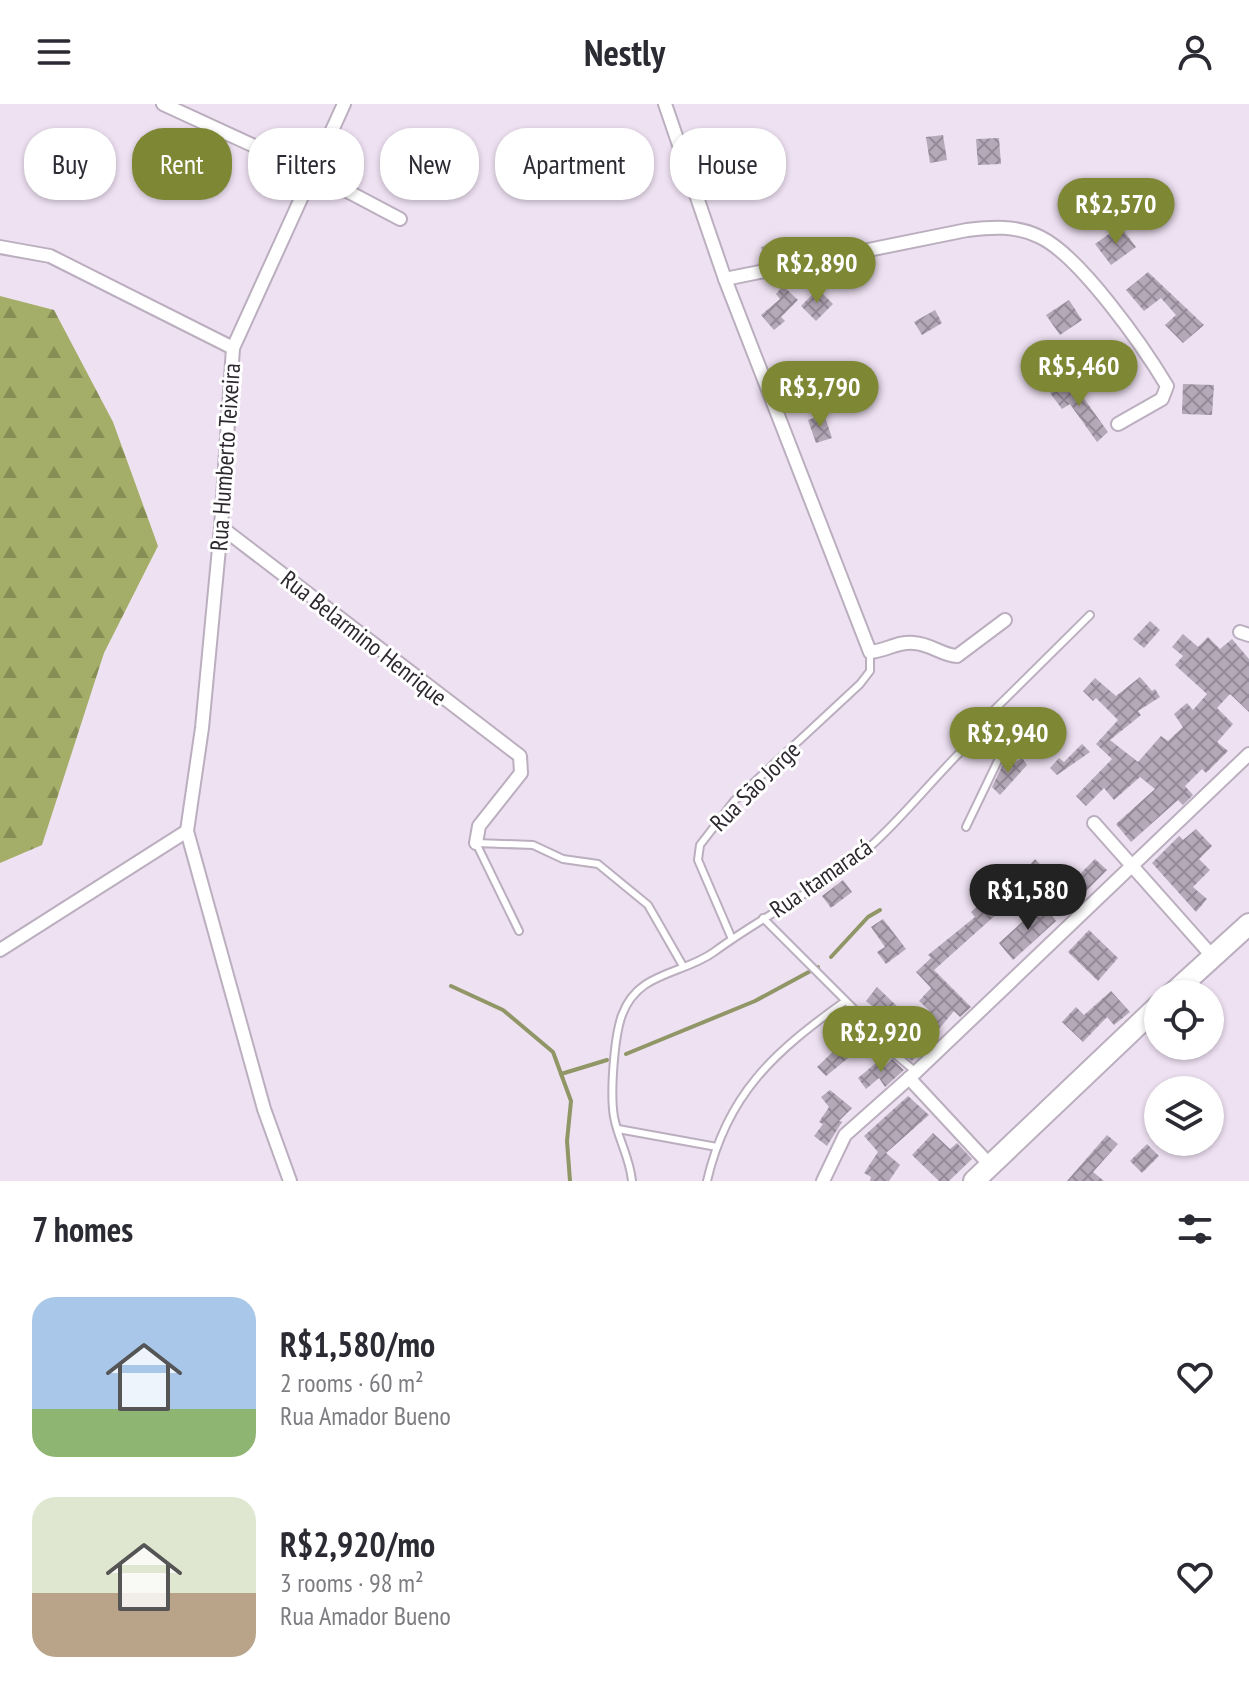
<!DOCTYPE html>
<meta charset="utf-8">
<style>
body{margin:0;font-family:"PT Sans Narrow",sans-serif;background:#f2f2f3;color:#2b2b33;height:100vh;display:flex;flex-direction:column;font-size:30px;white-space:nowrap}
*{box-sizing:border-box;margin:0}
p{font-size:26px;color:#7c7c81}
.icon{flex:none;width:44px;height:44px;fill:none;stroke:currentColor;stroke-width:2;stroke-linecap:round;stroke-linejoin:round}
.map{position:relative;height:1077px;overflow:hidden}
.drawer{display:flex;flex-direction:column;background:#fff;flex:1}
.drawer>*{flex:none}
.hud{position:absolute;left:24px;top:24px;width:800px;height:72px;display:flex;gap:16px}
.controls{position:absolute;left:1144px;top:876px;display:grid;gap:16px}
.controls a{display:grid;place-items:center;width:80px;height:80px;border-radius:50%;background:#fff;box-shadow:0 2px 6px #0004;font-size:40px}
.price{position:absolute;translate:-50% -68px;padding:0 18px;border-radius:28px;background:#7e8734;color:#fff;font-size:26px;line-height:52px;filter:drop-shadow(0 2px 4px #0008)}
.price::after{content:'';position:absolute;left:50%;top:48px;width:24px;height:18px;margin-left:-12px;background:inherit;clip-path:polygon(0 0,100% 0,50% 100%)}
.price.on{background:#222;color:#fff}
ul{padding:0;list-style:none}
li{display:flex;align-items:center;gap:24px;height:200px;padding:0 32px}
li span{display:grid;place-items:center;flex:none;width:224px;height:160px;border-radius:24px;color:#555}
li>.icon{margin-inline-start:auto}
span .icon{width:96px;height:96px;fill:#fffc;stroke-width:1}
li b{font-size:34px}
h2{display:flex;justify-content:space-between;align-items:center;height:96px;padding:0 32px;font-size:34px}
.chip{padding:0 28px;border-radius:32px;background:#fff;box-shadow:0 2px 6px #0004;font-size:28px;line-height:72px}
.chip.on{background:#7e8734;color:#fff}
header{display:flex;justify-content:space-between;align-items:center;height:104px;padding:0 32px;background:#fff;font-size:36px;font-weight:800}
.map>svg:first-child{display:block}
.forest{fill:url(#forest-firs)}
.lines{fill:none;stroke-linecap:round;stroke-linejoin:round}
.stream{stroke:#909666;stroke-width:4}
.building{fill:url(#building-cross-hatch)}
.service-casing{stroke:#bbafbf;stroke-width:10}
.minor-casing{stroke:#bbafbf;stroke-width:16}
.primary-casing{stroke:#bbafbf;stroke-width:24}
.service{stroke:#fff;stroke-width:6}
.minor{stroke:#fff;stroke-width:12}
.primary{stroke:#fff;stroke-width:20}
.labels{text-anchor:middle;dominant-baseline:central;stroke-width:6;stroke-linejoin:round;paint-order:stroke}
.street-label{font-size:24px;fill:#2d282e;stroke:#fff}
</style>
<header><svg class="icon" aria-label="menu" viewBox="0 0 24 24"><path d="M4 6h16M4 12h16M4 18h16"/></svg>Nestly<svg class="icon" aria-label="person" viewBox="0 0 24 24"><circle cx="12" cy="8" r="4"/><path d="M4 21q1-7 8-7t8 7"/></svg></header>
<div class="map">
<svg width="1249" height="1077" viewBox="0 0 1249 1077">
<defs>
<pattern id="forest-firs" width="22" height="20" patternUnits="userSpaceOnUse" patternTransform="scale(2)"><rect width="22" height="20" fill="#a4ae68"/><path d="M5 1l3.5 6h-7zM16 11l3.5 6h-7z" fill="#868e56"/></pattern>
<pattern id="building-cross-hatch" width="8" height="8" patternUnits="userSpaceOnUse" patternTransform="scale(2)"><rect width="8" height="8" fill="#b5a9b9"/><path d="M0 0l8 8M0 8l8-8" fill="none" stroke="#948a97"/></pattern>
</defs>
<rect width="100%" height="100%" fill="#eee1f2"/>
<!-- forest -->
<path class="forest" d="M0,192L54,206L113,318L158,442L104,549L42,741L0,759Z"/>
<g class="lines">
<!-- stream -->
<g class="stream">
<path d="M831,853L868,813L880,806"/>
<path d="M451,882L503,906L553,948L571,997L567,1037L570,1077"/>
<path d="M626,950L755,897L818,863"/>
<path d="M561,970L607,956"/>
</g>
</g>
<!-- building -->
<g class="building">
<path d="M943,31L947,56L930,59L926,33Z"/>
<path d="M999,34L1001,60L978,61L976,35Z"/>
<path d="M1120,122L1136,143L1111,161L1095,140Z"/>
<path d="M788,135L792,148L765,156L761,143Z"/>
<path d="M1148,168L1204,221L1183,239L1165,221L1176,211L1161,194L1144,207L1126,186Z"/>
<path d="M783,182L798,196L781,213L785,217L774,226L761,211L780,195L776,190Z"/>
<path d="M818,185L833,200L816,217L801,202Z"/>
<path d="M1069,196L1082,216L1060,231L1046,211Z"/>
<path d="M935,206L942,219L922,231L914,218Z"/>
<path d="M1108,241L1124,260L1107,274L1091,256Z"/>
<path d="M1070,275L1108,328L1097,338L1070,300L1062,305L1050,289Z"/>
<path d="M1183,280L1214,281L1212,311L1182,310Z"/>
<path d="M824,310L832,334L816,339L808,316Z"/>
<path d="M1150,517L1160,526L1144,544L1133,535Z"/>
<path d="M1183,530L1198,543L1208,533L1220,545L1232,535L1249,555V608L1230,590L1217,604L1233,620L1217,638L1228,647L1206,669L1202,665L1185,682L1193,691L1183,701L1178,696L1131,738L1116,720L1155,685L1140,673L1114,696L1104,684L1086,702L1076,692L1112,655L1096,640L1118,616L1096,594L1093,597L1083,587L1095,574L1116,592L1140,573L1152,587L1155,585L1160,593L1138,607L1141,611L1110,636L1138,658L1161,632L1168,637L1183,623L1174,610L1187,599L1193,606L1207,590L1175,561L1183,552L1172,543Z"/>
<path d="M1082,640L1090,648L1057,671L1050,664L1059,654L1064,658Z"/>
<path d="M1022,654L1027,661L1000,691L992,683L1005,656L1010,662Z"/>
<path d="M1196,725L1212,742L1199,755L1210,766L1193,783L1207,795L1196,808L1152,759L1179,732L1183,736Z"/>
<path d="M1035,755L1046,766L934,866L971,903L960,913L954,907L912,957L900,947L907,940L872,910L876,905L866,897L877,883L899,904L894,909L909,922L929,906L919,897L931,884L916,868L931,854L928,851L975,813L971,808L1002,780L1009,786Z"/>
<path d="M1095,755L1107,766L1079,794L1068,782Z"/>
<path d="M843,776L852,788L831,804L822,792Z"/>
<path d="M1042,800L1056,817L1013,856L999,839Z"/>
<path d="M883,815L906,845L886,860L877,848L885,843L871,823Z"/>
<path d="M1089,826L1118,854L1098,877L1068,848Z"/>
<path d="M1111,887L1130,908L1114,921L1107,913L1083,938L1062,918L1076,903L1084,911Z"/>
<path d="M846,935L857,947L826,972L817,963Z"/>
<path d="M892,955L904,966L885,983L879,974L866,985L858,974L876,959L881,966Z"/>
<path d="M830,986L852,1004L839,1017L842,1018L827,1042L814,1032L823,1020L819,1018L829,1003L821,993Z"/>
<path d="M908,992L929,1011L886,1049L900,1061L889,1077H870L871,1073L864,1069L878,1048L864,1032Z"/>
<path d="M933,1029L950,1045L957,1039L972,1055L949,1077H939L912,1051Z"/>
<path d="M1107,1031L1118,1040L1093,1068L1104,1077H1067Z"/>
<path d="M1147,1040L1159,1052L1142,1069L1130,1057Z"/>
</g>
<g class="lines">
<!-- service casing -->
<g class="service-casing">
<g id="service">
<path d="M966,723L1005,642L989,611L1090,511"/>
<path d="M763,814L854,905L872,931L916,968"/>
<path d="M519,827L476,739L533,741L563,755L598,760L648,801L683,862"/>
<path d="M732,835L698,756L700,741L734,697L860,580L870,567V548"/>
<path d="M618,1025L717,1043"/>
<path d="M632,1077C630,1054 618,1035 614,1013C610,990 614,933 622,911C638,867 682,871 714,848C765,810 827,782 874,739C915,701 949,654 993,618"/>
<path d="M707,1077C727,990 774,948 844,898"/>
</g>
</g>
<!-- minor casing -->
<g class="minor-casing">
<g id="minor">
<path d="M163,0L313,69L400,115"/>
<path d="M665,0L725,175L870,548C886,547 898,537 914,539C931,540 941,551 957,552L1005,516"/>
<path d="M0,143L50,152L233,244"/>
<path d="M725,175L967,126C992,123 1016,121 1040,133C1080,152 1143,242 1167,282L1162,295L1118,320"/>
<path d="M221,423L520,652L521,669L479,722L476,739"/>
<path d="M1240,528L1249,531"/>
<path d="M1094,719L1213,853"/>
<path d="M0,846L187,727"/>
<path d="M909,974L989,1060"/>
<path d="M290,1077L264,1005L187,727L202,624L221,423L233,244L344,0"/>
<path d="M823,1077L845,1031L916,968L1249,650"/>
</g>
</g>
<!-- primary casing -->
<g class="primary-casing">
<g id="primary">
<path d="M1172,890L1249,820"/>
<path d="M974,1077L1158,902"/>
</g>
</g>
<!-- service -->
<use href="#service" class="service"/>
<!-- minor -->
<use href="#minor" class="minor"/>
<!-- primary -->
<use href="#primary" class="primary"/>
</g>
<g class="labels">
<!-- street labels -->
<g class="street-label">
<text transform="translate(225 353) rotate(-86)">Rua Humberto Teixeira</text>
<text transform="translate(364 534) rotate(38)">Rua Belarmino Henrique</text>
<text transform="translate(755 682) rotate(-45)">Rua São Jorge</text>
<text transform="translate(821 774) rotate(-35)">Rua Itamaracá</text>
</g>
</g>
</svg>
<div class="controls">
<a><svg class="icon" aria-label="locate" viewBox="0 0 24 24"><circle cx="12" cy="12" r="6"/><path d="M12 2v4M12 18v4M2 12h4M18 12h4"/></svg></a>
<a><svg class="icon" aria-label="layers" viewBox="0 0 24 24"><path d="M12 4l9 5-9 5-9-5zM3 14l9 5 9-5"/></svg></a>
</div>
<b class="price" style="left:1116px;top:142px">R$2,570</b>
<b class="price" style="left:817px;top:201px">R$2,890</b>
<b class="price" style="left:1079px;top:304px">R$5,460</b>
<b class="price" style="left:820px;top:325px">R$3,790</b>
<b class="price" style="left:1008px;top:671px">R$2,940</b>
<b class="price on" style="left:1028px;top:828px">R$1,580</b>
<b class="price" style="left:881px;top:970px">R$2,920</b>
<div class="hud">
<a class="chip">Buy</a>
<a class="chip on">Rent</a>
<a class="chip">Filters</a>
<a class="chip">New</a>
<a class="chip">Apartment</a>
<a class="chip">House</a>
</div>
</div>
<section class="drawer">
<h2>7 homes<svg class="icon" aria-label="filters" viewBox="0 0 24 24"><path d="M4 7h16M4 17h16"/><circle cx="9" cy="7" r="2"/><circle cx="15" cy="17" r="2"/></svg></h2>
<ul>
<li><span style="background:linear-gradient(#a9c7e8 70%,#8fb573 0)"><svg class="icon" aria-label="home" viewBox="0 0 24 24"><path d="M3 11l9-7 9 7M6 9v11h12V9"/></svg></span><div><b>R$1,580/mo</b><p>2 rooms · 60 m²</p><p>Rua Amador Bueno</p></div><svg class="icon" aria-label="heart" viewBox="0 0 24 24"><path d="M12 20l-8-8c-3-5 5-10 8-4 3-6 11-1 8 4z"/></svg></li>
<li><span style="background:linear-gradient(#dfe7d0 60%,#b9a48a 0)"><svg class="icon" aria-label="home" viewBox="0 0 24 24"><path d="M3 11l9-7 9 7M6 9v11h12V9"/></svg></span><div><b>R$2,920/mo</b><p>3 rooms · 98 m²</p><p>Rua Amador Bueno</p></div><svg class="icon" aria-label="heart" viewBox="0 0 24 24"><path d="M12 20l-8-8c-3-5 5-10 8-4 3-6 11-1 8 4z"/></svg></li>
</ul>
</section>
